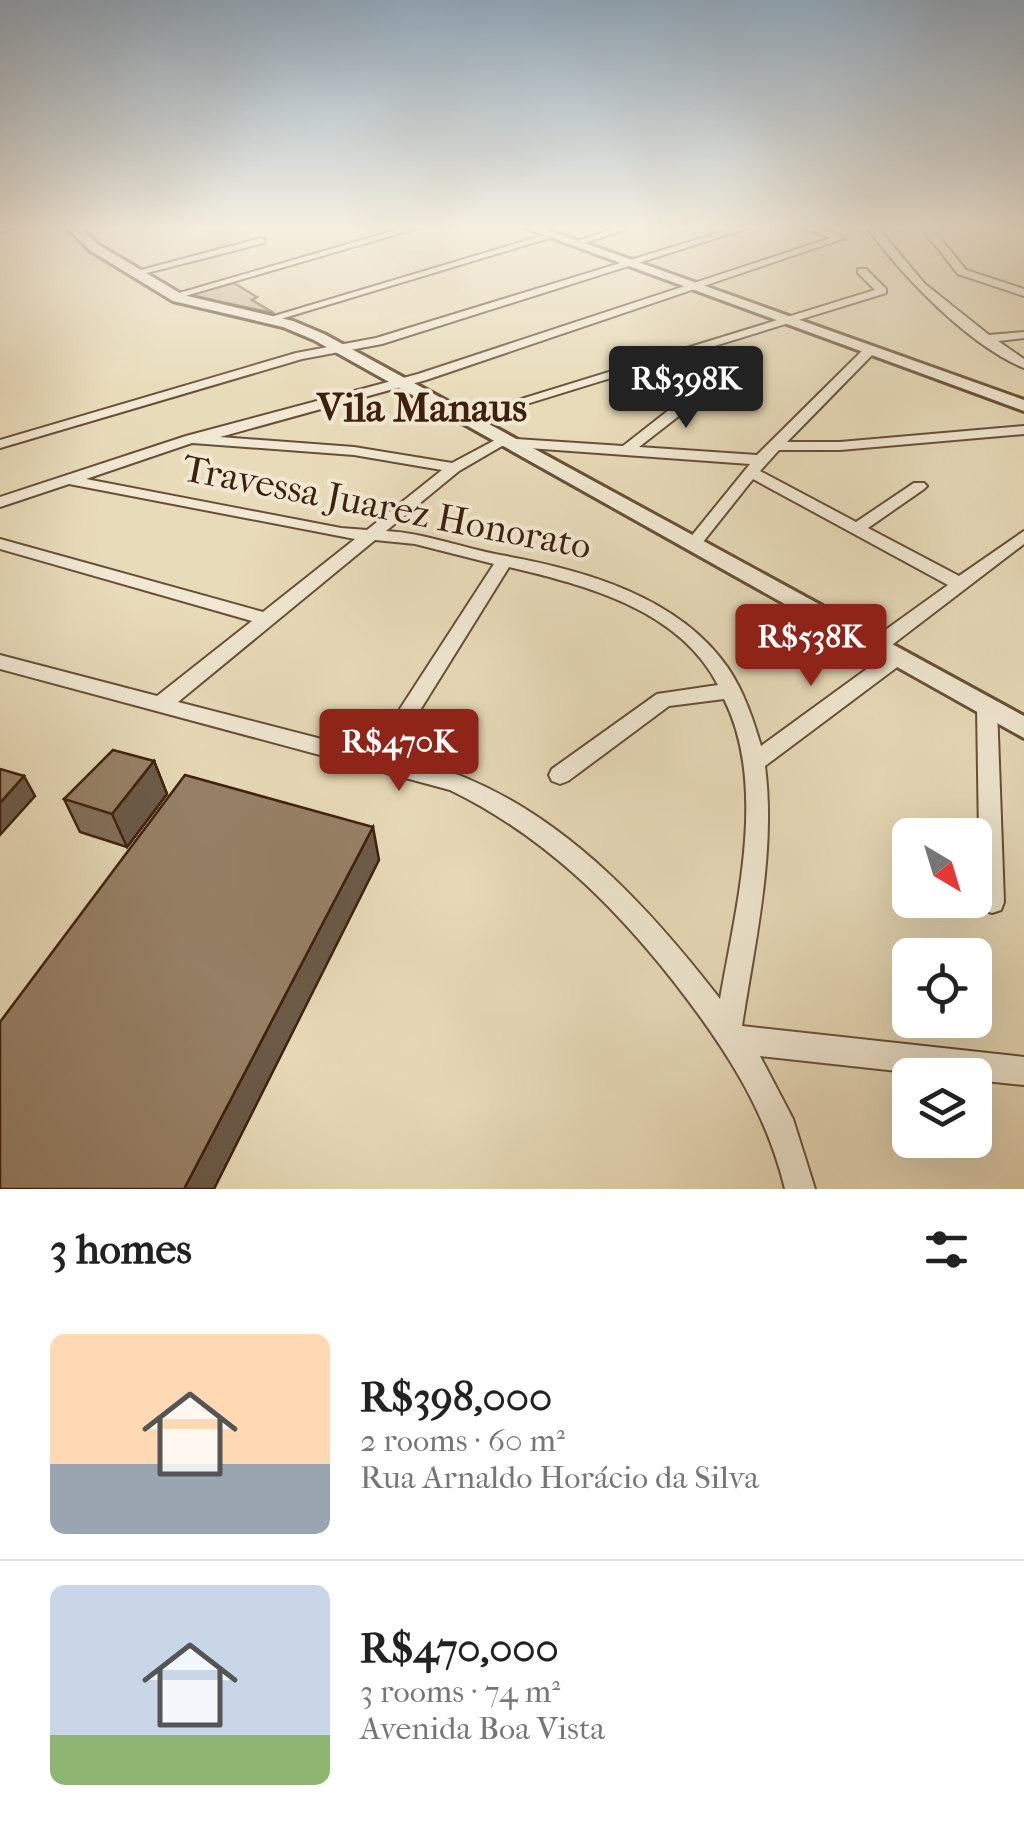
<!DOCTYPE html>
<meta charset="utf-8">
<style>
body{margin:0;font-family:"IM FELL French Canon",serif;background:#f2f2f2;color:#222;height:100vh;display:flex;flex-direction:column;font-size:38px;white-space:nowrap}
*{box-sizing:border-box;margin:0}
p{font-size:32px;color:#767676}
.icon{flex:none;width:55px;height:55px;fill:none;stroke:currentColor;stroke-width:2;stroke-linecap:round;stroke-linejoin:round}
.map{position:relative;height:1189px;overflow:hidden}
.side{display:flex;flex-direction:column;background:#fff;flex:1}
.side>*{flex:none}
.needle{width:65px;rotate:142deg}
.buttons{position:absolute;left:892px;top:818px;display:grid;gap:20px}
.buttons a{display:grid;place-items:center;width:100px;height:100px;border-radius:15px;background:#fff;box-shadow:0 10px 40px #0002;font-size:50px}
.price{position:absolute;translate:-50% -85px;padding:0 22px;border-radius:10px;background:#8f2418;color:#fff;font-size:32px;line-height:65px;filter:drop-shadow(0 2px 5px #0008)}
.price::after{content:'';position:absolute;left:50%;top:60px;width:30px;height:22px;margin-left:-15px;background:inherit;clip-path:polygon(0 0,100% 0,50% 100%)}
.price.active{background:#222;color:#fff}
ul{padding:0;list-style:none}
li{display:flex;align-items:center;gap:30px;height:250px;padding:0 50px}
li+li{border-top:2px solid #e0e0e0}
li span{display:grid;place-items:center;flex:none;width:280px;height:200px;border-radius:15px;color:#555}
li>.icon{margin-inline-start:auto}
span .icon{width:120px;height:120px;fill:#fffc;stroke-width:1}
li b{font-size:42px}
h2{display:flex;justify-content:space-between;align-items:center;height:120px;padding:0 50px;font-size:42px}
.map>svg:first-child{display:block}
.green{fill:#cbbb9c;stroke:#856e55;stroke-width:2.5}
.lines{fill:none;stroke-linecap:round;stroke-linejoin:round}
.minor-casing{stroke:#694f39;stroke-width:4}
.tertiary-casing{stroke:#694f39;stroke-width:6}
.minor{fill:#f0e8d2;fill-rule:evenodd}
.tertiary{fill:#f0e8d2;fill-rule:evenodd}
.wall{fill:#826f59;stroke:#3f200e;stroke-width:2.5}
.shaded-wall{fill:#6a5a48;stroke:#3f200e;stroke-width:2.5}
.building{fill:#978167;stroke:#3f200e;stroke-width:2.5}
.labels{text-anchor:middle;dominant-baseline:central;stroke-width:8;stroke-linejoin:round;paint-order:stroke}
.street-label{font-size:38px;fill:#3f200e;stroke:#f0e8d2}
.far-district-label{font-size:40px;font-weight:bold;fill:#3f200e;stroke:#f0e8d2}
</style>
<div class="map">
<svg width="1024" height="1189" viewBox="0 0 1024 1189">
<rect width="100%" height="100%" fill="#e8dbb9"/>
<filter id="stains"><feTurbulence type="fractalNoise" baseFrequency=".002" numOctaves="4"/><feColorMatrix values="0 0 0 0 .2 0 0 0 0 .09 0 0 0 0 .02 0 0 0 .5 -.17"/></filter>
<radialGradient id="worn" r=".72"><stop offset=".6" stop-color="#630" stop-opacity="0"/><stop offset="1" stop-color="#630" stop-opacity=".3"/></radialGradient>
<!-- green -->
<path class="green" d="M234,283L257,297L252,300L274,313L186,295Z"/>
<g class="lines">
<!-- minor casing -->
<g class="minor-casing">
<g id="minor">
<path d="M0,226H21L0,232Z"/>
<path d="M410,226H425L178,298L169,296Z"/>
<path d="M621,226H635L577,246L569,244Z"/>
<path d="M741,226H755L382,344L302,359L0,448V440L296,353L376,338Z"/>
<path d="M798,226H812L845,238L426,380L220,437L354,447L452,463L499,438L623,446L674,406L724,376L728,377V383L684,412L639,447L757,455L865,348L869,347L875,351L873,354L787,442H840L1024,426V434L840,450H779L760,471L856,522L914,483H924L927,486L924,489L868,528L959,576L1024,531V544L884,651H870L868,646L870,641L948,585L753,479L699,547H687L685,544L750,464L502,446L459,471L386,531C425,533 462,548 500,555C581,569 679,596 728,668C744,692 753,719 761,746L890,652H904L906,657L904,662L765,766C776,852 755,941 742,1026L1024,1057V1085L975,1080V1075H934L760,1056L793,1119L815,1189H785C766,1110 724,1046 674,982C611,902 542,835 450,790L0,669V655L157,696L252,621L0,549V539L263,612L355,539L69,484L0,507V497L186,436L418,374L831,238ZM192,443L354,455L442,470L367,530L341,528L86,479ZM375,540L415,544L494,564L372,752L178,702ZM509,567C585,585 679,609 718,685L657,694L552,769L549,775L552,781L560,784L568,781L669,706L724,699C768,786 736,907 720,999C651,910 571,822 466,778C442,768 415,764 391,757Z"/>
<path d="M866,226H876L925,284L989,335L1024,332V338L998,341L1024,359V368C968,345 901,275 866,226Z"/>
<path d="M920,226H930L966,270L1024,289V296L958,274Z"/>
<path d="M548,234L556,236L274,321L264,319Z"/>
<path d="M261,238L264,239V243L135,276L130,273Z"/>
<path d="M858,269H866L886,289V293L468,422L463,423L456,419L875,290L858,273Z"/>
<path d="M987,700L994,702L997,707L1004,902L1001,910L992,913L983,910L980,902L977,707L980,702Z"/>
</g>
</g>
<!-- tertiary casing -->
<g class="tertiary-casing">
<g id="tertiary">
<path d="M65,226H78L99,245L183,295L293,321L324,334L1024,716V738L314,340L283,327L173,301L91,251Z"/>
<path d="M520,226H537L1024,400V411Z"/>
</g>
</g>
<!-- minor -->
<use href="#minor" class="minor"/>
<!-- tertiary -->
<use href="#tertiary" class="tertiary"/>
</g>
<!-- wall -->
<path class="wall" d="M154,761L167,794L127,847L80,832L64,799Z"/>
<!-- shaded-wall -->
<g class="shaded-wall">
<path d="M154,761L167,794L127,847L112,814Z"/>
<path d="M24,776L35,796L0,835V803Z"/>
<path d="M373,827L379,860L214,1189H184Z"/>
</g>
<!-- building -->
<g class="building">
<path d="M113,750L154,761L112,814L64,799Z"/>
<path d="M0,769L24,776L0,803Z"/>
<path d="M185,775L373,827L184,1189H0V1022Z"/>
</g>
<!-- sky -->
<linearGradient id="sky" x2="0" y2="1"><stop stop-color="#91aabe"/><stop offset="0.58" stop-color="#f5efe0"/><stop offset="1" stop-color="#f5efe0" stop-opacity="0"/></linearGradient>
<rect width="1024" height="392" fill="url(#sky)"/>
<g class="labels">
<!-- street labels -->
<g class="street-label">
<text transform="translate(387 507) rotate(11)">Travessa Juarez Honorato</text>
</g>
<!-- far-district labels -->
<g class="far-district-label">
<text x="422" y="408">Vila Manaus</text>
</g>
</g>
<rect width="100%" height="100%" filter="url(#stains)"/>
<rect width="100%" height="100%" fill="url(#worn)"/>
</svg>
<div class="buttons">
<a><svg class="needle" viewBox="-14 -14 28 28"><path d="M0-13l5 13h-10z" fill="#e53935"/><path d="M0 13l5-13h-10z" fill="#767676"/></svg></a>
<a><svg class="icon" aria-label="locate" viewBox="0 0 24 24"><circle cx="12" cy="12" r="6"/><path d="M12 2v4M12 18v4M2 12h4M18 12h4"/></svg></a>
<a><svg class="icon" aria-label="layers" viewBox="0 0 24 24"><path d="M12 4l9 5-9 5-9-5zM3 14l9 5 9-5"/></svg></a>
</div>
<b class="price active" style="left:686px;top:431px">R$398K</b>
<b class="price" style="left:811px;top:689px">R$538K</b>
<b class="price" style="left:399px;top:794px">R$470K</b>
</div>
<section class="side">
<h2>3 homes<svg class="icon" aria-label="filters" viewBox="0 0 24 24"><path d="M4 7h16M4 17h16"/><circle cx="9" cy="7" r="2"/><circle cx="15" cy="17" r="2"/></svg></h2>
<ul>
<li><span style="background:linear-gradient(#ffd9b3 65%,#9aa5b1 0)"><svg class="icon" aria-label="home" viewBox="0 0 24 24"><path d="M3 11l9-7 9 7M6 9v11h12V9"/></svg></span><div><b>R$398,000</b><p>2 rooms · 60 m²</p><p>Rua Arnaldo Horácio da Silva</p></div></li>
<li><span style="background:linear-gradient(#c9d6e8 75%,#8fb573 0)"><svg class="icon" aria-label="home" viewBox="0 0 24 24"><path d="M3 11l9-7 9 7M6 9v11h12V9"/></svg></span><div><b>R$470,000</b><p>3 rooms · 74 m²</p><p>Avenida Boa Vista</p></div></li>
</ul>
</section>
